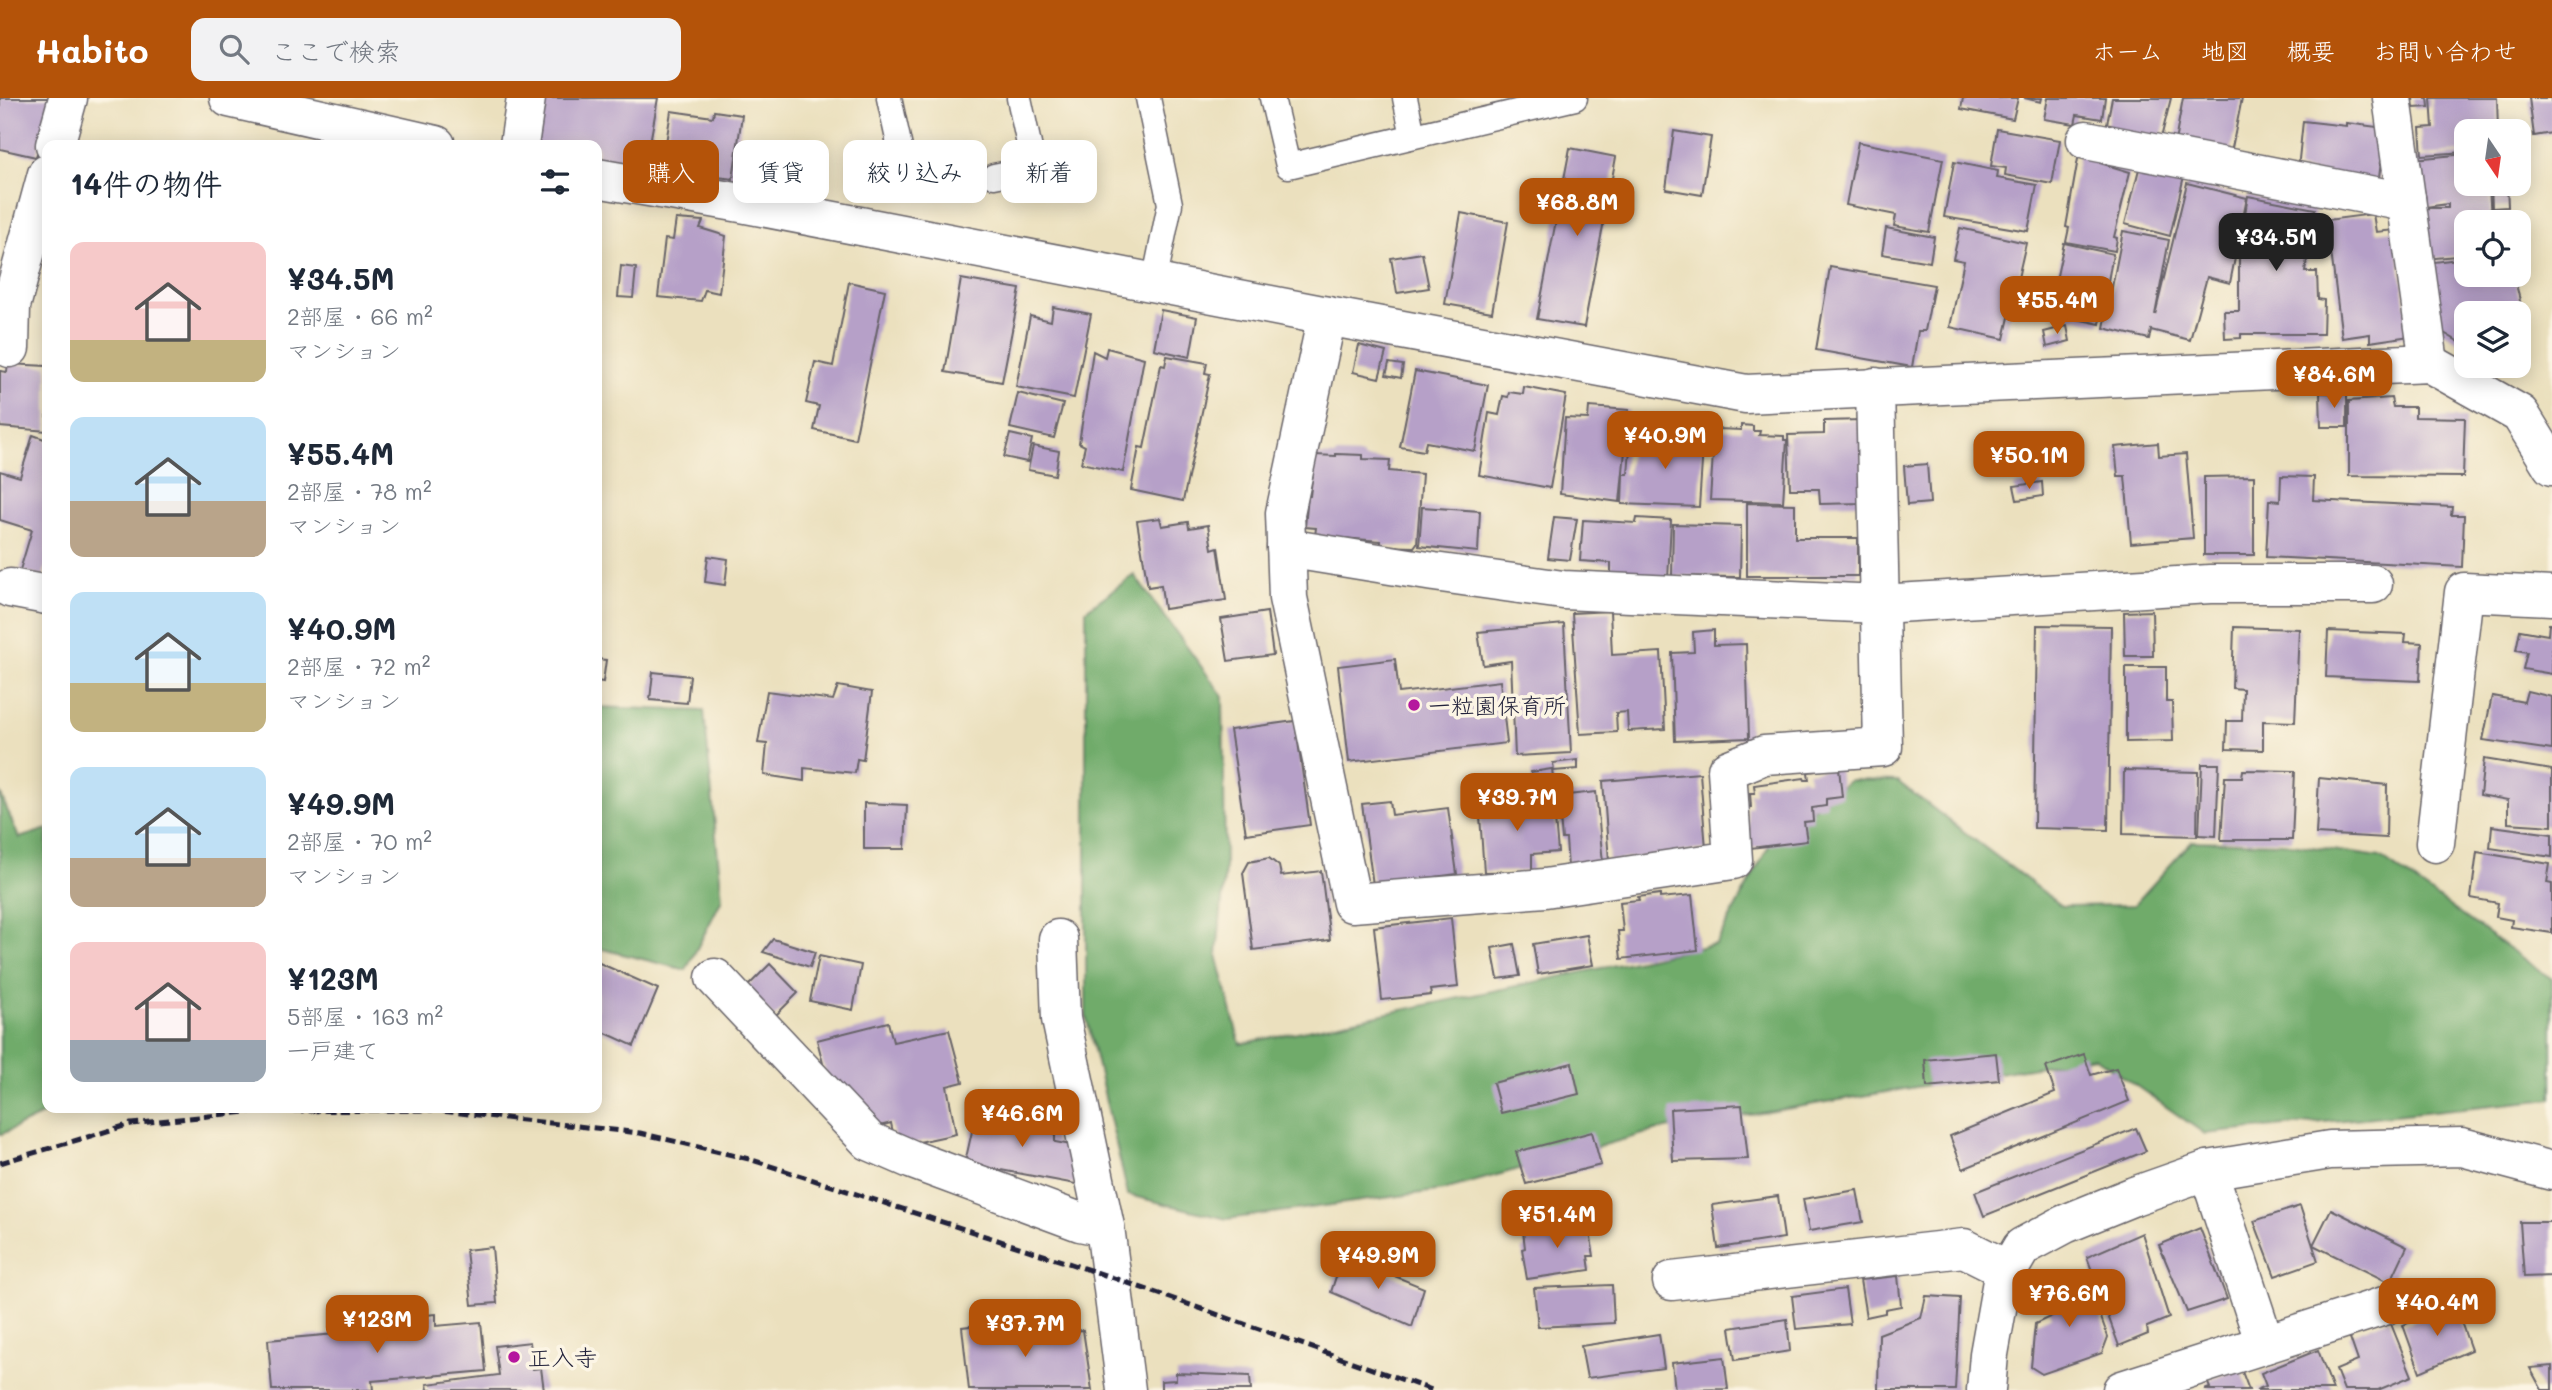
<!DOCTYPE html>
<html lang="ja">
<meta charset="utf-8">
<style>
body{margin:0;font-family:Mali,"Klee One",sans-serif;background:#f2f2f3;color:#1f2937;height:100vh;display:flex;flex-direction:column;font-size:26px;white-space:nowrap}
*{box-sizing:border-box;margin:0}
p{font-size:23px;color:#747a83}
.icon{flex:none;width:38px;height:38px;fill:none;stroke:currentColor;stroke-width:2;stroke-linecap:round;stroke-linejoin:round}
.map{position:relative;flex:1;overflow:hidden}
.sheet{position:absolute;left:42px;top:42px;width:560px;height:973px;display:flex;flex-direction:column;background:#fff;border-radius:14px;box-shadow:0 4px 18px #0003}
.sheet>*{flex:none}
.guide{position:absolute;left:623px;top:42px;width:665px;height:63px;display:flex;gap:14px}
.needle{width:46px;rotate:167deg}
.tools{position:absolute;left:2454px;top:21px;display:grid;gap:14px}
.tools a{display:grid;place-items:center;width:77px;height:77px;border-radius:14px;background:#fff;box-shadow:0 4px 18px #0003;font-size:35px}
.price{position:absolute;translate:-50% -60px;padding:0 16px;border-radius:14px;background:#b45309;color:#fff;font-size:23px;line-height:46px;filter:drop-shadow(0 2px 4px #0008)}
.price::after{content:'';position:absolute;left:50%;top:42px;width:21px;height:16px;margin-left:-10px;background:inherit;clip-path:polygon(0 0,100% 0,50% 100%)}
.price.on{background:#222;color:#fff}
ul{padding:0;list-style:none}
li{display:flex;align-items:center;gap:21px;height:175px;padding:0 28px}
li span{display:grid;place-items:center;flex:none;width:196px;height:140px;border-radius:14px;color:#555}
li>.icon{margin-inline-start:auto}
span .icon{width:84px;height:84px;fill:#fffc;stroke-width:1}
li b{font-size:30px}
h2{display:flex;justify-content:space-between;align-items:center;height:84px;padding:0 28px;font-size:30px}
.tag{padding:0 24px;border-radius:14px;background:#fff;box-shadow:0 4px 18px #0003;font-size:24px;line-height:63px}
.tag.on{background:#b45309;color:#fff}
header{display:flex;align-items:center;gap:42px;box-sizing:border-box;height:98px;padding:0 35px;background:#b45309;color:#fff}
header strong{font-size:33px}
nav{display:flex;gap:38px;margin-inline-start:auto;font-size:24px}
.search{width:490px;height:63px;background:#f2f2f3;display:flex;align-items:center;gap:18px;box-sizing:border-box;padding:0 24px;border-radius:14px;color:#747a83;font-size:26px}
.map>svg:first-child{display:block}
.forest{fill:#6fab6b;stroke:#486653;stroke-width:2}
.building{fill:#b6a0c8}
.lines{fill:none;stroke-linecap:round;stroke-linejoin:round}
.lane-casing{stroke:#686469;stroke-width:27}
.street-casing{stroke:#686469;stroke-width:41}
.lane{stroke:#fff;stroke-width:24}
.street{stroke:#fff;stroke-width:38}
.rail{stroke:#22223b;stroke-width:5;stroke-dasharray:10 5;stroke-linecap:butt}
.poi-dot{fill:#b5179e;stroke:#fcf5e5;stroke-width:2.5}
.labels{text-anchor:middle;dominant-baseline:central;stroke-width:7;stroke-linejoin:round;paint-order:stroke}
.poi-label{font-size:23px;fill:#22223b;stroke:#fcf5e5;text-anchor:start}
</style>
<header>
<strong>Habito</strong>
<div class="search"><svg class="icon" aria-label="search" viewBox="0 0 24 24"><circle cx="10" cy="10" r="6"/><path d="M15 15l6 6"/></svg>ここで検索</div>
<nav><a>ホーム</a><a>地図</a><a>概要</a><a>お問い合わせ</a></nav>
</header>
<div class="map">
<svg width="2552" height="1292" viewBox="0 0 2552 1292">
<rect width="100%" height="100%" fill="#fcf5e5"/>
<filter id="ink" filterUnits="userSpaceOnUse"><feTurbulence type="fractalNoise" baseFrequency=".0143" numOctaves="2"/><feDisplacementMap in="SourceGraphic" scale="14" xChannelSelector="R" yChannelSelector="G"/><feConvolveMatrix kernelMatrix="1 2 1 2 8 2 1 2 1" color-interpolation-filters="sRGB"/></filter>
<filter id="wash" filterUnits="userSpaceOnUse"><feTurbulence type="fractalNoise" baseFrequency=".00686" numOctaves="4" result="noise"/><feDisplacementMap in="SourceGraphic" scale="28" xChannelSelector="R" yChannelSelector="G"/><feGaussianBlur stdDeviation="1.57" result="paint"/><feColorMatrix in="noise" values="0 0 0 0 0 0 0 0 0 0 0 0 0 0 0 0 0 1.4 0 .05"/><feComposite in="paint" operator="in"/></filter>
<g filter="url(#wash)">
<rect width="100%" height="100%" fill="#ebe0be"/>
<!-- forest -->
<g class="forest">
<path d="M1134,477L1223,598L1225,770L1217,857L1240,946L1716,846L1771,744L1850,682L1897,683L2062,808L2134,807L2192,743L2284,745L2380,759L2552,881V1001L2205,1036L2095,959L1654,1033L1444,1092L1227,1121L1128,1097L1086,918V512Z"/>
<path d="M597,609L704,613L722,801L686,872L598,850L597,853Z"/>
<path d="M0,695L19,740L47,731V1010H57L0,1037Z"/>
</g>
<g id="blocks">
<!-- building -->
<g class="building">
<path d="M0,0H51L36,59L0,51Z"/>
<path d="M543,0H658L645,73L597,64V47H535Z"/>
<path d="M1963,0H2018L2013,21L1961,11Z"/>
<path d="M2024,0H2042L2041,4Z"/>
<path d="M2048,0H2105L2102,21L2077,17L2075,26L2044,21Z"/>
<path d="M2112,0H2171L2161,40L2106,31Z"/>
<path d="M2183,0H2242L2231,55L2175,44Z"/>
<path d="M2413,0H2428L2429,9L2414,10Z"/>
<path d="M2431,0H2497L2498,33H2466V54L2422,57L2420,30L2433,29Z"/>
<path d="M2529,0H2552V35L2534,38Z"/>
<path d="M671,13L713,19L714,13L742,17L733,81L702,77L706,51L666,45Z"/>
<path d="M2303,23L2346,28V25L2385,30L2378,88L2298,71Z"/>
<path d="M1997,31L2060,42L2052,86L2005,77L2006,70L1991,68Z"/>
<path d="M1674,33L1711,39L1702,97L1666,91Z"/>
<path d="M1858,44L1943,61L1929,134L1894,128L1896,117L1846,107Z"/>
<path d="M1570,50L1616,59L1584,229L1537,221Z"/>
<path d="M2079,55L2101,60L2100,65L2130,74L2114,139L2117,140L2115,153L2066,144L2069,130L2066,129Z"/>
<path d="M2466,56V86H2489L2491,124H2466V157L2426,161L2423,110H2448V106L2418,110L2414,61Z"/>
<path d="M1954,64L1998,73L1997,80L2037,87L2028,133L1944,119Z"/>
<path d="M2140,67L2184,78L2170,138L2125,126Z"/>
<path d="M2187,85L2247,100L2230,185L2207,179L2190,242L2151,232L2149,241L2104,230L2123,133L2169,142L2155,217Z"/>
<path d="M2491,86H2507L2508,109L2492,110Z"/>
<path d="M2248,98L2315,111L2305,174H2317L2318,201L2324,202L2323,236H2241V240L2225,241L2224,213H2239V152Z"/>
<path d="M1461,115L1508,124L1492,214L1445,206Z"/>
<path d="M2373,116L2376,134L2395,132L2410,238L2370,244V236L2342,240L2327,122Z"/>
<path d="M676,121L703,123L700,130L726,138L719,195L705,192L701,203L658,199L665,141L673,142Z"/>
<path d="M1886,130L1934,139L1930,164L1882,156Z"/>
<path d="M1960,130L2026,145L2004,241L1950,229L1964,163L1953,161Z"/>
<path d="M2064,145L2113,156L2100,226L2049,215Z"/>
<path d="M1422,155L1429,190L1397,195L1391,160Z"/>
<path d="M2466,160V177H2514L2523,216L2466,215V248L2439,232L2434,164Z"/>
<path d="M621,168L636,170L633,200L618,199Z"/>
<path d="M1830,169L1934,187L1925,233H1918L1912,269L1816,252Z"/>
<path d="M961,181L1020,191L1002,284L945,274Z"/>
<path d="M849,184L885,192L855,341L814,332L819,308L806,305L815,264L833,268Z"/>
<path d="M1053,209L1091,216L1074,300L1016,289L1030,218L1051,223Z"/>
<path d="M1161,212L1197,219L1190,259L1154,251Z"/>
<path d="M2067,228L2070,243L2047,249L2044,234Z"/>
<path d="M1359,247L1386,254L1379,280L1353,274Z"/>
<path d="M1107,250L1144,260L1123,374L1081,365L1085,348L1079,345L1093,253L1105,259Z"/>
<path d="M1167,258L1207,265L1205,275L1210,276L1183,403L1131,392L1139,349L1144,350L1161,267L1165,268Z"/>
<path d="M1389,265L1403,267L1401,280L1386,277Z"/>
<path d="M8,266L47,268V333L0,329V273L7,274Z"/>
<path d="M1415,273L1488,287L1475,353L1426,344L1424,353L1400,349Z"/>
<path d="M1524,289L1566,297L1550,390L1479,377L1489,315L1499,317L1503,298L1508,299L1509,294L1523,296Z"/>
<path d="M1018,295L1063,306L1054,340L1010,330Z"/>
<path d="M2320,295H2347V329H2321Z"/>
<path d="M2391,300L2393,309H2415V319L2465,320L2463,379L2349,378V303Z"/>
<path d="M1589,309L1629,312L1620,404L1560,396L1565,320L1588,321Z"/>
<path d="M1862,322L1863,405L1820,406L1819,391H1790L1788,337L1824,336V323Z"/>
<path d="M1741,327L1753,328V333H1760L1759,337L1784,338V342H1787L1783,404L1710,402L1713,356L1715,357L1718,331L1741,332Z"/>
<path d="M1668,332L1704,334L1699,409L1622,406L1623,376H1628L1631,340L1667,343Z"/>
<path d="M1010,336L1032,341L1027,364L1004,359Z"/>
<path d="M33,337L47,342V464L43,479L20,472L32,432L0,422V373L20,379Z"/>
<path d="M2158,345L2159,358L2186,356L2193,440L2131,445L2125,378H2118L2115,349Z"/>
<path d="M1033,348L1059,353L1055,377L1028,372Z"/>
<path d="M1336,356L1363,357V361L1390,362L1389,373L1422,376L1417,445L1414,449L1381,448V443L1315,438L1316,430L1305,429L1308,398H1310L1315,357L1336,358Z"/>
<path d="M1927,366L1930,405L1907,407L1904,368Z"/>
<path d="M2254,378V457H2204V379Z"/>
<path d="M2281,378L2314,379L2313,402L2452,409L2451,417H2464L2462,469L2266,459L2269,402L2280,403Z"/>
<path d="M2042,384L2043,398L2017,402L2014,388Z"/>
<path d="M1747,405L1795,406V440H1858V478H1747Z"/>
<path d="M1422,409L1480,413L1478,454L1419,448Z"/>
<path d="M1554,419L1577,421L1570,462L1548,460Z"/>
<path d="M1160,420L1162,428L1188,424L1189,430L1208,427L1212,451L1218,449L1226,502L1164,511L1161,487L1148,489L1137,423Z"/>
<path d="M1637,420L1671,422L1668,482L1611,478V465L1580,463L1583,422L1636,425Z"/>
<path d="M1673,426L1741,428L1740,479L1672,478Z"/>
<path d="M708,458L728,461L725,487L705,484Z"/>
<path d="M1610,513L1612,557L1661,554L1665,631L1628,633L1627,614L1616,615L1617,634L1580,636L1572,515Z"/>
<path d="M2152,513L2153,558H2125L2124,514Z"/>
<path d="M1267,514L1273,557L1228,563L1221,521Z"/>
<path d="M1564,526L1571,655L1515,658L1511,563L1483,567L1478,534Z"/>
<path d="M2549,526H2552V576L2523,571L2527,554L2516,552L2520,532L2548,537Z"/>
<path d="M2037,527L2111,528L2108,732L2034,730Z"/>
<path d="M2234,529L2299,531L2295,624L2263,623V652L2226,651L2227,623H2242L2243,591L2232,590Z"/>
<path d="M1714,532V547L1746,546L1749,640L1675,643L1672,555L1694,554L1693,534Z"/>
<path d="M2328,533L2406,536L2405,544L2422,545L2420,583L2326,579Z"/>
<path d="M597,561L606,562L603,584L597,583Z"/>
<path d="M1395,561L1399,595L1500,583L1507,645L1349,664L1338,568Z"/>
<path d="M2126,569H2166V604H2172L2173,643L2126,644Z"/>
<path d="M653,574L690,578L687,605L650,602Z"/>
<path d="M838,588L872,594L863,662L857,661L855,675L804,670V683L764,677L767,646L758,645L767,593L833,602Z"/>
<path d="M2527,593L2552,599V652L2483,642L2492,598L2524,604Z"/>
<path d="M1295,623L1310,727L1246,736L1230,632Z"/>
<path d="M2484,661L2552,672V728L2508,725V702L2480,697Z"/>
<path d="M1578,662V671L1554,673L1553,665Z"/>
<path d="M2202,666H2219L2216,738L2199,737Z"/>
<path d="M1839,670L1842,699L1826,701V708L1812,710L1813,723L1804,724L1807,743L1751,750L1747,709H1751L1750,695H1755L1754,687L1804,680L1805,682H1809L1808,674Z"/>
<path d="M1552,671L1554,689L1533,691L1531,674Z"/>
<path d="M2124,672L2198,674L2197,738L2123,736Z"/>
<path d="M2243,672L2295,673L2292,742H2221L2225,679H2242Z"/>
<path d="M1700,675L1706,751L1609,763L1603,683Z"/>
<path d="M2319,680L2387,687L2386,740L2316,736Z"/>
<path d="M1596,694L1603,765L1568,769L1566,741H1562L1558,698Z"/>
<path d="M1553,699L1558,754L1532,756V773L1484,774L1479,704Z"/>
<path d="M1390,703L1392,717L1448,710L1457,776L1373,787L1362,706Z"/>
<path d="M864,705L907,707L905,751H864Z"/>
<path d="M2492,728L2552,736V759L2490,750Z"/>
<path d="M2477,754L2550,766L2547,785L2552,786V835L2511,829L2512,822L2496,819L2498,805L2471,800Z"/>
<path d="M1269,760L1279,768L1281,778L1321,773L1330,842L1253,852L1243,775L1249,764Z"/>
<path d="M1660,796V800L1692,797L1698,852L1621,861L1618,833H1623L1620,804L1639,802L1638,799Z"/>
<path d="M1451,820L1458,889L1430,892L1431,897L1382,902L1374,829Z"/>
<path d="M1587,837L1593,867L1538,876L1533,846Z"/>
<path d="M773,841L815,854L810,869L763,854Z"/>
<path d="M1514,846L1520,878L1498,881L1492,850Z"/>
<path d="M819,858L861,867L853,912L810,903Z"/>
<path d="M597,864L658,891L634,948L597,931Z"/>
<path d="M770,866L798,895L774,919L745,891Z"/>
<path d="M888,924L893,944L949,932L963,984L947,988L956,1036L896,1049L891,1025L876,1029L826,977L817,942Z"/>
<path d="M1996,955L1999,982L1927,989L1925,962Z"/>
<path d="M2084,956L2091,977L2116,970L2129,1003L1963,1071L1950,1038L2055,995L2046,969Z"/>
<path d="M1572,965L1579,996L1501,1015L1493,985Z"/>
<path d="M1742,1007L1748,1061L1673,1063L1670,1011Z"/>
<path d="M977,1011L1055,1032V1044L1076,1048L1086,1088L985,1069H964Z"/>
<path d="M2136,1030L2146,1053L1984,1118L1975,1094Z"/>
<path d="M1592,1034L1601,1067L1526,1086L1516,1054Z"/>
<path d="M1857,1092L1863,1124L1809,1133L1803,1101Z"/>
<path d="M1778,1098L1784,1140L1718,1150L1712,1107Z"/>
<path d="M2300,1108L2318,1163L2275,1178L2254,1123Z"/>
<path d="M2331,1111L2407,1149L2390,1185L2313,1147Z"/>
<path d="M1588,1123L1594,1158H1588L1590,1172L1527,1181L1522,1151L1525,1150L1523,1133Z"/>
<path d="M2520,1124H2552V1178L2524,1179Z"/>
<path d="M2200,1130L2227,1201L2187,1214L2159,1147Z"/>
<path d="M2142,1135L2169,1220L2147,1229L2148,1236L2119,1248L2087,1159Z"/>
<path d="M492,1149L497,1205L472,1207L466,1152Z"/>
<path d="M1343,1157L1424,1190L1412,1229L1331,1194Z"/>
<path d="M1898,1178L1901,1208L1885,1211V1215L1866,1219L1860,1182Z"/>
<path d="M2087,1181L2108,1239L2102,1255L2042,1276L2031,1269L2035,1226L2052,1218L2044,1197Z"/>
<path d="M1612,1187L1614,1225L1538,1229L1534,1190Z"/>
<path d="M1845,1191L1850,1226L1796,1231L1792,1198Z"/>
<path d="M1926,1198L1960,1200L1955,1292H1878L1879,1236L1921,1220Z"/>
<path d="M2455,1207L2471,1252L2420,1274L2403,1227Z"/>
<path d="M436,1216V1228L481,1224L486,1273L372,1283L373,1292H272L268,1242L381,1232L380,1221Z"/>
<path d="M1031,1221L1033,1239L1083,1232L1092,1292H969L962,1229Z"/>
<path d="M1787,1221L1790,1253L1735,1262L1730,1230Z"/>
<path d="M2389,1221L2412,1278L2378,1292H2344L2336,1272L2358,1263L2349,1237Z"/>
<path d="M1659,1236L1664,1270L1587,1280L1581,1248Z"/>
<path d="M530,1244L533,1271L541,1270L544,1292H428L427,1286L499,1277L495,1248Z"/>
<path d="M2318,1252L2333,1292H2256L2266,1288L2261,1275Z"/>
<path d="M1724,1259L1728,1291L1675,1292L1672,1265Z"/>
<path d="M2552,1268V1292H2542L2530,1270Z"/>
<path d="M2241,1271L2249,1292H2204L2210,1290L2207,1283Z"/>
<path d="M1176,1275L1250,1278L1251,1292H1161V1283L1176,1282Z"/>
</g>
</g>
</g>
<g filter="url(#ink)">
<use href="#blocks" fill-opacity="0" stroke="#686469" stroke-width="2"/>
<g class="lines">
<!-- lane casing -->
<g class="lane-casing">
<g id="lane">
<path d="M889,0L903,64"/>
<path d="M1148,0L1170,106L1154,185"/>
<path d="M1272,0L1288,68L1575,0"/>
<path d="M1405,0L1413,38"/>
<path d="M994,78L1034,70L1019,0"/>
</g>
</g>
<!-- street casing -->
<g class="street-casing">
<g id="street">
<path d="M229,0L436,47"/>
<path d="M2392,0L2429,265"/>
<path d="M2086,42L2395,102L2406,100"/>
<path d="M55,47L68,0"/>
<path d="M519,47L526,0"/>
<path d="M597,80L741,105L1327,218L1746,296L2429,265L2520,316L2552,368"/>
<path d="M1327,218L1285,415L1288,500L1352,805L1545,790L1733,762L1727,672L1764,657L1883,649L1875,289"/>
<path d="M10,250L11,208L47,76"/>
<path d="M1286,450L1434,474L1563,492L1880,506L2210,486H2373"/>
<path d="M10,490L47,497"/>
<path d="M2435,745L2464,494L2552,498"/>
<path d="M1058,841L1061,921L1105,1129L1126,1292"/>
<path d="M715,880L869,1043L913,1062L1080,1124L1105,1129"/>
<path d="M2208,1072L2265,1246"/>
<path d="M1672,1183L1964,1150L2008,1172"/>
<path d="M1986,1292L1989,1256L2002,1183L2022,1149L2065,1126L2134,1098L2208,1072L2330,1052L2462,1049L2552,1073"/>
<path d="M2122,1292L2384,1208"/>
</g>
</g>
<!-- lane -->
<use href="#lane" class="lane"/>
<!-- street -->
<use href="#street" class="street"/>
<!-- rail -->
<path class="rail" d="M0,1065L131,1026L256,1013L433,1012L640,1035L749,1061L1111,1179L1432,1292"/>
</g>
</g>
<!-- markers -->
<g class="poi-dot">
<circle cx="1414" cy="607" r="7"/>
<circle cx="514" cy="1259" r="7"/>
</g>
<g class="labels">
<!-- poi labels -->
<g class="poi-label">
<text x="1428" y="607">一粒園保育所</text>
<text x="528" y="1259">正入寺</text>
</g>
</g>
</svg>
<div class="tools">
<a><svg class="needle" viewBox="-14 -14 28 28"><path d="M0-13l5 13h-10z" fill="#e53935"/><path d="M0 13l5-13h-10z" fill="#747a83"/></svg></a>
<a><svg class="icon" aria-label="locate" viewBox="0 0 24 24"><circle cx="12" cy="12" r="6"/><path d="M12 2v4M12 18v4M2 12h4M18 12h4"/></svg></a>
<a><svg class="icon" aria-label="layers" viewBox="0 0 24 24"><path d="M12 4l9 5-9 5-9-5zM3 14l9 5 9-5"/></svg></a>
</div>
<b class="price" style="left:1577px;top:140px">¥68.8M</b>
<b class="price on" style="left:2276px;top:175px">¥34.5M</b>
<b class="price" style="left:2057px;top:238px">¥55.4M</b>
<b class="price" style="left:2334px;top:312px">¥84.6M</b>
<b class="price" style="left:1665px;top:373px">¥40.9M</b>
<b class="price" style="left:2029px;top:393px">¥50.1M</b>
<b class="price" style="left:1517px;top:735px">¥39.7M</b>
<b class="price" style="left:1022px;top:1051px">¥46.6M</b>
<b class="price" style="left:1557px;top:1152px">¥51.4M</b>
<b class="price" style="left:1378px;top:1193px">¥49.9M</b>
<b class="price" style="left:2069px;top:1231px">¥76.6M</b>
<b class="price" style="left:2437px;top:1240px">¥40.4M</b>
<b class="price" style="left:377px;top:1257px">¥123M</b>
<b class="price" style="left:1025px;top:1261px">¥37.7M</b>
<div class="guide">
<a class="tag on">購入</a>
<a class="tag">賃貸</a>
<a class="tag">絞り込み</a>
<a class="tag">新着</a>
</div>
<section class="sheet">
<h2>14件の物件<svg class="icon" aria-label="filters" viewBox="0 0 24 24"><path d="M4 7h16M4 17h16"/><circle cx="9" cy="7" r="2"/><circle cx="15" cy="17" r="2"/></svg></h2>
<ul>
<li><span style="background:linear-gradient(#f6c9c9 70%,#c2b280 0)"><svg class="icon" aria-label="home" viewBox="0 0 24 24"><path d="M3 11l9-7 9 7M6 9v11h12V9"/></svg></span><div><b>¥34.5M</b><p>2部屋 · 66 m²</p><p>マンション</p></div></li>
<li><span style="background:linear-gradient(#bfe0f5 60%,#b9a48a 0)"><svg class="icon" aria-label="home" viewBox="0 0 24 24"><path d="M3 11l9-7 9 7M6 9v11h12V9"/></svg></span><div><b>¥55.4M</b><p>2部屋 · 78 m²</p><p>マンション</p></div></li>
<li><span style="background:linear-gradient(#bfe0f5 65%,#c2b280 0)"><svg class="icon" aria-label="home" viewBox="0 0 24 24"><path d="M3 11l9-7 9 7M6 9v11h12V9"/></svg></span><div><b>¥40.9M</b><p>2部屋 · 72 m²</p><p>マンション</p></div></li>
<li><span style="background:linear-gradient(#bfe0f5 65%,#b9a48a 0)"><svg class="icon" aria-label="home" viewBox="0 0 24 24"><path d="M3 11l9-7 9 7M6 9v11h12V9"/></svg></span><div><b>¥49.9M</b><p>2部屋 · 70 m²</p><p>マンション</p></div></li>
<li><span style="background:linear-gradient(#f6c9c9 70%,#9aa5b1 0)"><svg class="icon" aria-label="home" viewBox="0 0 24 24"><path d="M3 11l9-7 9 7M6 9v11h12V9"/></svg></span><div><b>¥123M</b><p>5部屋 · 163 m²</p><p>一戸建て</p></div></li>
</ul>
</section>
</div>
